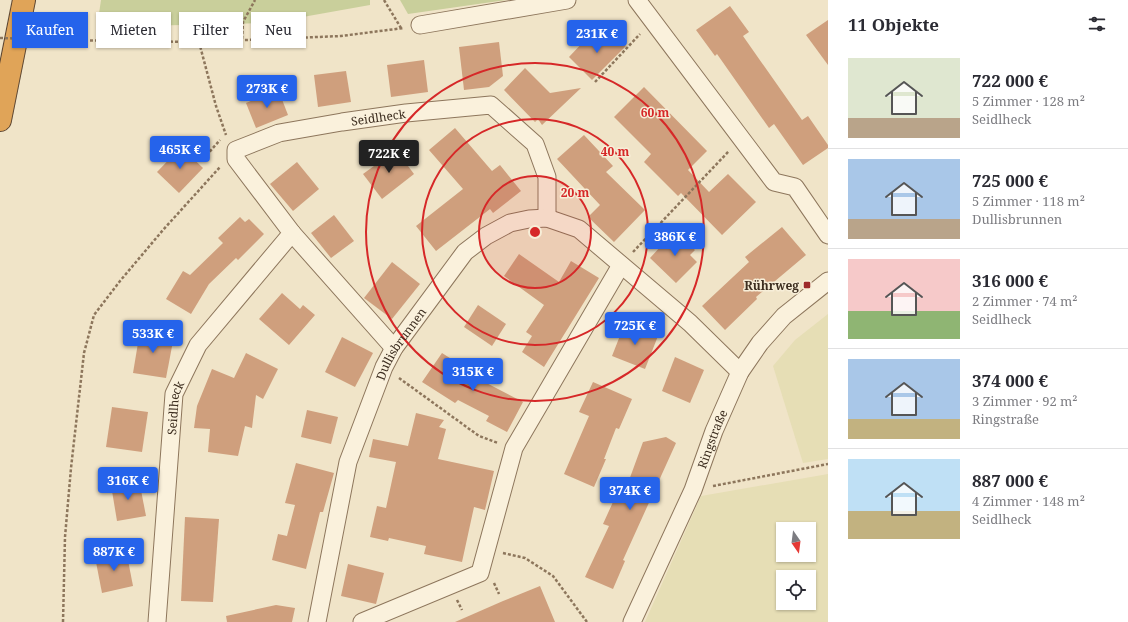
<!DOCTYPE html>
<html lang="de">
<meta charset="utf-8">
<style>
body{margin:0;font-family:"Noto Serif",serif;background:#f7f7f7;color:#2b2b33;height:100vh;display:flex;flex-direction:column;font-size:15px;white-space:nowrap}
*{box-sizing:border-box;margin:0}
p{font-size:13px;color:#7c7c81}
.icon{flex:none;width:22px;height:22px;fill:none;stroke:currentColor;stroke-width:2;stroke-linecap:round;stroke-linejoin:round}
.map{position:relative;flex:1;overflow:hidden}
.sheet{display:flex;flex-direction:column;background:#fff;width:300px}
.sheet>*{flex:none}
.hud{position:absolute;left:12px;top:12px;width:380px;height:36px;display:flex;gap:8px}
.needle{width:26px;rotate:166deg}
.tools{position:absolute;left:776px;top:522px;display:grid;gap:8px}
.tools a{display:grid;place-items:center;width:40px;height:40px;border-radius:0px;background:#fff;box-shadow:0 1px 3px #0004;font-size:20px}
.price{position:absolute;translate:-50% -34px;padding:0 9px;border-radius:4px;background:#2563eb;color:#fff;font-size:13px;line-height:26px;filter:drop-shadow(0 1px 2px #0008)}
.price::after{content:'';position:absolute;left:50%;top:24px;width:12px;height:9px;margin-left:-6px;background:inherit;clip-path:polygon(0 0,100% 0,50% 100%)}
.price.active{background:#222;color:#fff}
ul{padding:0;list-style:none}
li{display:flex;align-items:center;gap:12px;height:100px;padding:0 20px}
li+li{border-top:1px solid #e1e1e2}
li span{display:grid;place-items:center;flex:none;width:112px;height:80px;border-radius:0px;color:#555}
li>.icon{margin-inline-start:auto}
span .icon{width:48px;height:48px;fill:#fffc;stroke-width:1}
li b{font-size:17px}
h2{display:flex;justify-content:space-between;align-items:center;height:48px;padding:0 20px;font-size:17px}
.pill{padding:0 14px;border-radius:0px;background:#fff;box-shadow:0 1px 3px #0004;font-size:14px;line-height:36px}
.pill.active{background:#2563eb;color:#fff}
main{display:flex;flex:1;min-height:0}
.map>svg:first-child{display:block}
.farmland{fill:#e6deb5;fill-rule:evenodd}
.green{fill:#c9cf9b}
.building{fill:#cf9f7d}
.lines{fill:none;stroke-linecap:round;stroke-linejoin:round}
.street-casing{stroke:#8d765c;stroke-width:19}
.highway-casing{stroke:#5b4430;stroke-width:24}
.path{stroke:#8d765c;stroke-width:2.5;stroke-dasharray:3 2;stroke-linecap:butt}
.street{stroke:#faf1dc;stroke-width:17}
.highway{stroke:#e0a458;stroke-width:22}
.path-bridge{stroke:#8d765c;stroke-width:2.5;stroke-dasharray:3 2;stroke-linecap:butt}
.ring{fill:none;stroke:#d62828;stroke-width:2}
.poi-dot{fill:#9e2a2b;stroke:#f7eed8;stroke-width:1.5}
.labels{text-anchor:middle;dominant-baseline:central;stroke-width:3;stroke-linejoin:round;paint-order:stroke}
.street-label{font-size:12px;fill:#3d2e20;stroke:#f7eed8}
.poi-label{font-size:12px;font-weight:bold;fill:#3d2e20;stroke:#f7eed8;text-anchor:end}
.centre{fill:#d62828;stroke:#f7eed8;stroke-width:2}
.ring-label{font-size:12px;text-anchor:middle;font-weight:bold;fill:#d62828;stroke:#f7eed8;stroke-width:3;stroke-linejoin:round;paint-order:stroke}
</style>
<main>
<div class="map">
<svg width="828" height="622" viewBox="0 0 828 622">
<rect width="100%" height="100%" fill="#f0e4c8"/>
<!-- farmland -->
<g class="farmland">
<path d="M828,314V459L803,463L773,366L795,340Z"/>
<path d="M828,474V622H645L701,496ZM783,529H809V555H783ZM783,577H809V603H783Z"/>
</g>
<!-- green -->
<g class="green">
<path d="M101,0H370V5L269,23L97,27Z"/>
<path d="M400,0H506L408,14Z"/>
</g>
<!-- building -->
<g class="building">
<path d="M730,6L749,32L743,36L802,120L808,116L828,145V148L803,165L774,124L769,128L717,54L715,56L696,30Z"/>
<path d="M828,20V65L806,35Z"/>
<path d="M609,30L626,46L592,80L569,57L586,39L593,46Z"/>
<path d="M499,42L503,76L489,87L464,90L459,47Z"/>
<path d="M424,60L428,92L391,97L387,65Z"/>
<path d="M525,68L550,93L581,88L542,125L538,119L535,122L504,90Z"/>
<path d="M346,71L351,102L318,107L314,75Z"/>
<path d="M644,87L707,151L688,170L709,192L728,174L756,202L722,235L681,193L678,196L644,162L651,154L614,117Z"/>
<path d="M278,89L288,115L256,128L246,103Z"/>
<path d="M455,128L492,171L500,165L521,191L493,213L490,209L436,251L416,226L463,189L429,150Z"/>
<path d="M584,135L613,166L606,172L645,210L614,242L588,217L600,205L557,159Z"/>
<path d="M181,147L203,168L179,193L157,172Z"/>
<path d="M396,150L414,174L382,199L363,174Z"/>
<path d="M297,162L319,189L293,211L270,184Z"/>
<path d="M334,215L354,241L331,258L311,233Z"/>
<path d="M240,217L245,222L249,219L264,234L238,260L236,258L209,284L191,314L166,299L183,271L190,275L223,243L218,238Z"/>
<path d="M782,227L806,255L756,297L757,299L725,330L702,306L749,262L745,257Z"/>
<path d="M675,231L695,250L690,255L697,262L676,283L650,258Z"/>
<path d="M519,254L559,282L571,261L599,278L544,367L522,352L532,336L526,332L544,305L504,276Z"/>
<path d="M392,262L420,284L392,319L364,298Z"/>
<path d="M282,293L300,309L303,305L315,315L289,345L259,319Z"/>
<path d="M478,305L506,324L492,346L464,327Z"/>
<path d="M625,323L658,336L645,369L612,356Z"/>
<path d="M140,331L174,336L166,378L133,373Z"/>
<path d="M342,337L373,353L355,387L325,372Z"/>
<path d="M246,353L278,369L263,399L256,395L252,428L245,426L238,456L208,452L210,429L194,428L197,406L212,369L234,378Z"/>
<path d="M442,353L475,374L473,376L523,402L507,432L486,421L489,416L458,400L455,403L422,382Z"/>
<path d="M675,357L704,370L690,403L662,391Z"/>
<path d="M593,382L632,399L619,429L616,428L604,459H606L594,487L564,474L589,416L579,412Z"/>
<path d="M112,407L148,412L142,452L106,447Z"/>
<path d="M307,410L338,417L331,444L301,437Z"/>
<path d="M416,413L444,420L439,427L446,429L438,459L494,471L485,510L474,507L462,562L424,554L426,546L389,538L388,541L370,537L377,506L386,508L396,462L369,457L373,439L408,446Z"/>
<path d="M666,437L676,443L623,560L625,561L613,589L585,577L609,526L603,524L618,491L624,494L643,442Z"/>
<path d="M296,463L334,473L323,512H320L306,569L272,560L278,534L287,536L295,505L285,503Z"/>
<path d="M139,480L146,516L117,521L111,485Z"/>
<path d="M185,517L219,519L213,602L181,601Z"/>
<path d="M126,550L133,586L102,593L95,557Z"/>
<path d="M348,564L384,573L376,604L341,596Z"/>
<path d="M540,586L555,622H455L503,601Z"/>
<path d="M276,605L295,608L292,622H227L226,616Z"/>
</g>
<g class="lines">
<!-- street casing -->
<g class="street-casing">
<g id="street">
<path d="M637,0L774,182L795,187L828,235"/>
<path d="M420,25L567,0"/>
<path d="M292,233L394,348"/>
<path id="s1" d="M157,622L174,394L198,345L292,233L236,159V150L279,133L342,122L406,113L491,105L535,144L547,177V218"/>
<path id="s2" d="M317,622L348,462L384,367L394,348L465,252L486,236L510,223L529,219L547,218L579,229L690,323L740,372"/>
<path d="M362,622L480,573L514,448L621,265"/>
<path id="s3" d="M632,622L693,490L714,431L740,372L760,343L784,316L828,281"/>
</g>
</g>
<!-- highway casing -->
<g class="highway-casing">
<path id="highway" d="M0,120L24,0"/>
</g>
<!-- path -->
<g class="path">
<path d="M384,0L401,28"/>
<path d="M242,39L243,22L255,0"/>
<path d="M55,40L199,42L341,36L404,28"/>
<path d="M199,42L216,106L226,135"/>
<path d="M595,82L640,34"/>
<path d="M203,159L220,140"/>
<path d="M633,252L729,151"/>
<path d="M399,378L479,436L498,443"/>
<path d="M713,486L828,464"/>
<path d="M503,553L525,558L553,576L587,622"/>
<path d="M494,583L499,594"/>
<path d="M457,600L462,610"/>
<path d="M63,622L65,537L71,468L84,353L94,315L120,281L163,230L220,167"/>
</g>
<!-- street -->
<use href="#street" class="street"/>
<!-- highway -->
<use href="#highway" class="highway"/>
<!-- path-bridge -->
<path class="path-bridge" d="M0,38L55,40"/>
</g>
<!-- distance rings -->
<circle cx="535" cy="232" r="56" fill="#d62828" fill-opacity=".12"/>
<g class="ring">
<circle cx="535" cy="232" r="56"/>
<circle cx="535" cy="232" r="113"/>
<circle cx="535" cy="232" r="169"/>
</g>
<!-- markers -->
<rect class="poi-dot" x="803" y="281" width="8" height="8" rx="2"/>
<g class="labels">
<!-- street labels -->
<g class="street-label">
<text stroke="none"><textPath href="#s1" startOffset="678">Seidlheck</textPath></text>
<text stroke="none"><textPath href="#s2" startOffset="293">Dullisbrunnen</textPath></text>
<text stroke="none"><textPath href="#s1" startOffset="215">Seidlheck</textPath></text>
<text stroke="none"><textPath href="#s3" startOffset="200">Ringstraße</textPath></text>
</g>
<!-- poi labels -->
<g class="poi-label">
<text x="799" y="285">Rührweg</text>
</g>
</g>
<circle cx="535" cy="232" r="6" class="centre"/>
<g class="ring-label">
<text x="655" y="117">60 m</text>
<text x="615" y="156">40 m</text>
<text x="575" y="197">20 m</text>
</g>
</svg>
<div class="tools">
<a><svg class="needle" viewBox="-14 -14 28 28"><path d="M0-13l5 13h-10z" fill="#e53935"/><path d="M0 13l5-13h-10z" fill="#7c7c81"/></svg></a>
<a><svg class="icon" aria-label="locate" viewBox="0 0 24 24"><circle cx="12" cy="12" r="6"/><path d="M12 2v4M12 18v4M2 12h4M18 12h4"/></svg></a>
</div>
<b class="price" style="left:597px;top:54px">231K €</b>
<b class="price" style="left:267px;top:109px">273K €</b>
<b class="price" style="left:180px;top:170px">465K €</b>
<b class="price active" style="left:389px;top:174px">722K €</b>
<b class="price" style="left:675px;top:257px">386K €</b>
<b class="price" style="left:635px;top:346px">725K €</b>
<b class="price" style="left:153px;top:354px">533K €</b>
<b class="price" style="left:473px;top:392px">315K €</b>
<b class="price" style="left:128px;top:501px">316K €</b>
<b class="price" style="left:630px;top:511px">374K €</b>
<b class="price" style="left:114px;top:572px">887K €</b>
<div class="hud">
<a class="pill active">Kaufen</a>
<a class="pill">Mieten</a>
<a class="pill">Filter</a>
<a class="pill">Neu</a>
</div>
</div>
<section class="sheet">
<h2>11 Objekte<svg class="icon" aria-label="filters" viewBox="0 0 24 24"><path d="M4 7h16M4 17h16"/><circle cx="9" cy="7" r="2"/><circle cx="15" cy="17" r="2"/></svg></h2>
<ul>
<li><span style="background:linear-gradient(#dfe7d0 75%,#b9a48a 0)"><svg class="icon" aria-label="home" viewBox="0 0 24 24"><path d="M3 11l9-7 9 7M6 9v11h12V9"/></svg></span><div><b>722 000 €</b><p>5 Zimmer · 128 m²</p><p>Seidlheck</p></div></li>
<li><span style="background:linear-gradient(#a9c7e8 75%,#b9a48a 0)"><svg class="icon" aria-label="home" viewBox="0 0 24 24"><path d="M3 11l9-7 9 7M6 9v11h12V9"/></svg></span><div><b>725 000 €</b><p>5 Zimmer · 118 m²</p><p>Dullisbrunnen</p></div></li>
<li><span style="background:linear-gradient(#f6c9c9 65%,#8fb573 0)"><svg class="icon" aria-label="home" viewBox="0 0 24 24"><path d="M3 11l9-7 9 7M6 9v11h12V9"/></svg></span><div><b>316 000 €</b><p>2 Zimmer · 74 m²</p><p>Seidlheck</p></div></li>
<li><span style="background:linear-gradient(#a9c7e8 75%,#c2b280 0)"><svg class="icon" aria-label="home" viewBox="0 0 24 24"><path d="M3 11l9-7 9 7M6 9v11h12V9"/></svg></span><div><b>374 000 €</b><p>3 Zimmer · 92 m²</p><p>Ringstraße</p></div></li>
<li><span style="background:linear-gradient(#bfe0f5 65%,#c2b280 0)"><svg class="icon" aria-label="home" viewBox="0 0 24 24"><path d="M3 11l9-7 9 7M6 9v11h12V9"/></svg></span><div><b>887 000 €</b><p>4 Zimmer · 148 m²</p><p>Seidlheck</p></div></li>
</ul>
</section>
</main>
